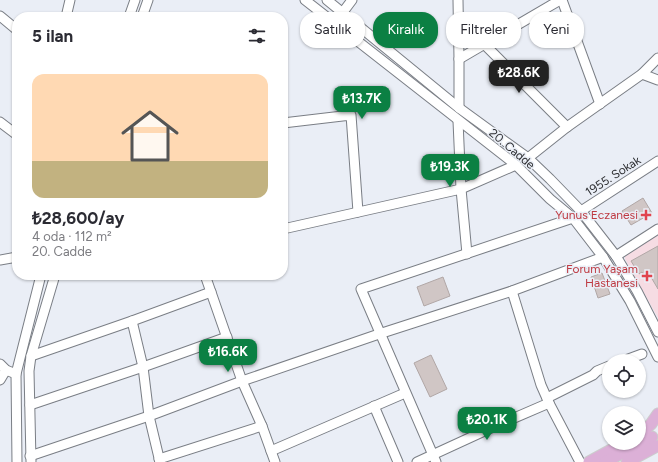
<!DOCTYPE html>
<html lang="tr">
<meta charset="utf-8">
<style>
body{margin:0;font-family:Figtree,sans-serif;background:#f2f2f3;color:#2b2b33;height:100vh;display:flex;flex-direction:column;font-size:15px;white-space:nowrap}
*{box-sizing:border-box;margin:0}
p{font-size:13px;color:#7c7c81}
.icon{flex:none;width:22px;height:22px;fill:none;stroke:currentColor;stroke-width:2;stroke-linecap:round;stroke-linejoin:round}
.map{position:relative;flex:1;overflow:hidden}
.drawer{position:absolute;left:12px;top:12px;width:276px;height:268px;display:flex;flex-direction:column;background:#fff;border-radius:16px;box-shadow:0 1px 3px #0004}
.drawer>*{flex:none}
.guide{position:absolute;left:300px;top:12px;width:298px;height:36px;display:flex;gap:8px}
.fabs{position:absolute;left:602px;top:354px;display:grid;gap:8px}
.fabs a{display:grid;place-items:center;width:44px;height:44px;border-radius:50%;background:#fff;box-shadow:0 1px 3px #0004;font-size:20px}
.price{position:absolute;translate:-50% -34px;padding:0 9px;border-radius:8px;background:#0b8043;color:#fff;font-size:13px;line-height:26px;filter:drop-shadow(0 1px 2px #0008)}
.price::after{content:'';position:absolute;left:50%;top:24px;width:12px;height:9px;margin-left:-6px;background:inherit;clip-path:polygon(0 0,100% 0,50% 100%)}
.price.current{background:#222;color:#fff}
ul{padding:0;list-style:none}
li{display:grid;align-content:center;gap:8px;height:212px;padding:0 20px}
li+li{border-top:1px solid #e1e1e2}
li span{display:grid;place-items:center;height:124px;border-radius:12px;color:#555}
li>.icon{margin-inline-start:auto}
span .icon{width:72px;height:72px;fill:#fffc;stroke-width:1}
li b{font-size:17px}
h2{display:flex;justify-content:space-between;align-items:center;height:48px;padding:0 20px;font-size:17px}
.tag{padding:0 14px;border-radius:16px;background:#fff;box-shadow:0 1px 3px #0004;font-size:14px;line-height:36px}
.tag.current{background:#0b8043;color:#fff}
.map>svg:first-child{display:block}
.medical{fill:#f6dce3}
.building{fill:#d0c6c5;stroke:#b1a7a6}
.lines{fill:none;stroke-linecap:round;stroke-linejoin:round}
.minor-casing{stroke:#7a7e85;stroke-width:11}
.major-casing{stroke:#cccdcd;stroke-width:13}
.minor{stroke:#fff;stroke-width:9}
.major{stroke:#dcb0d7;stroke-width:11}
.health-dot{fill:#e0444e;stroke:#eaeef6;stroke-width:1.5}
.labels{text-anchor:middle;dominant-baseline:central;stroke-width:3;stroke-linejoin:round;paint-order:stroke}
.street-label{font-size:12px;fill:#2c2d30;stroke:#eaeef6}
.health-label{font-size:12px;fill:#be3a42;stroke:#eaeef6;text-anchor:end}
</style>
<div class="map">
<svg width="658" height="462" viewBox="0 0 658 462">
<rect width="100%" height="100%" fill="#eaeef6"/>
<!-- medical -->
<path class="medical" d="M657,235L658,236V318L625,259V256Z"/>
<!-- building -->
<g class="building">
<path d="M643,198L652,213L631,225L622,211Z"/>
<path d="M658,246V289L648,272L644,275L642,272L639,274L631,261Z"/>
<path d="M602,273L610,294L598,298L591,277Z"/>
<path d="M443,277L450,296L424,306L417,287Z"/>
<path d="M431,355L447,389L430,397L414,363Z"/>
</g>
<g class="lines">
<!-- minor casing -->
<g class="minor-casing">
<g id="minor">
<path d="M305,0L516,165L550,199L573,218L603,257L630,301L658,357"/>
<path d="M327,0L459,108L528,158L550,179L581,211L616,256L637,291L658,332"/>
<path d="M458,0L459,59V108"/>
<path d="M562,0L600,104"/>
<path d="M343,12L352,0"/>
<path d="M0,16L17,30"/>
<path d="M66,17L70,0"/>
<path d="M129,17L135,0"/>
<path d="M142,17L148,0"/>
<path d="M485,45L567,127"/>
<path d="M459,59L560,0"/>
<path d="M642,74L658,80"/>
<path d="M458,121L461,189L467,254"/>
<path d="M0,122L17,135"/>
<path d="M283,123L351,115L358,212"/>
<path d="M528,158L567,127L642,74L658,58"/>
<path d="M581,211L658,161"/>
<path d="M283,229L461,189L516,165"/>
<path d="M616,256L658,229"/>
<path d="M0,260L17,257"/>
<path d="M205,275L242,381L262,426L275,462"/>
<path d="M512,291L541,385L549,403L580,462"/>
<path d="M132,321L143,367L149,416L160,462"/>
<path d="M31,356L132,321L211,292"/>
<path d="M623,361L642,354"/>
<path d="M0,364L6,370L16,374"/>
<path d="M0,380L6,370"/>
<path d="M547,398L593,375L597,371L609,366"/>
<path d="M30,405L143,367L227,337"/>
<path d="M374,406L398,462"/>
<path d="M271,451L405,393"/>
<path d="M30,456L149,416L242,381L379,334L512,291L603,257"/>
<path d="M159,459L262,426"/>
<path d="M31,461L29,371L31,356L55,275"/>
<path d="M17,462L16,374L41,275"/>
<path d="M417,462L491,428L549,403"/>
<path d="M436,462L361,289L573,218"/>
</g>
</g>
<!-- major casing -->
<g class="major-casing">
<g id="major">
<path d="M640,434L651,424L658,414"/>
<path d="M589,462L611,450"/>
<path d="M605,462L652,437"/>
<path d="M627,462L657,446"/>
</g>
</g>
<!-- minor -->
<use href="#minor" class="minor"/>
<!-- major -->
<use href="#major" class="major"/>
</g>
<!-- markers -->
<g class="health-dot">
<path d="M644 209h4v4h4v4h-4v4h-4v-4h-4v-4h4z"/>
<path d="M645 270h4v4h4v4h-4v4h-4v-4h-4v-4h4z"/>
</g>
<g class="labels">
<!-- street labels -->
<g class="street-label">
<text transform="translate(512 149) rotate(40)">20. Cadde</text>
<text transform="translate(613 176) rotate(-33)">1955. Sokak</text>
</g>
<!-- health labels -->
<g class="health-label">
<text x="638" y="215">Yunus Eczanesi</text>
<text x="638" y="269">Forum Yaşam<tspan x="638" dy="14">Hastanesi</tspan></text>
</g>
</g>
</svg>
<div class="fabs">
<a><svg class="icon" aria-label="locate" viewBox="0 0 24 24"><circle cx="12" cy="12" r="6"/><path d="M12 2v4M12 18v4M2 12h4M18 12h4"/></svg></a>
<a><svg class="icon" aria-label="layers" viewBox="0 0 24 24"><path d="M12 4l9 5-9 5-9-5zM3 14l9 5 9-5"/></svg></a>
</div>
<b class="price current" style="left:519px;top:94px">₺28.6K</b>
<b class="price" style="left:362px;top:120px">₺13.7K</b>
<b class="price" style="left:450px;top:188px">₺19.3K</b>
<b class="price" style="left:228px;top:373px">₺16.6K</b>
<b class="price" style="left:487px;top:441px">₺20.1K</b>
<div class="guide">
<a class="tag">Satılık</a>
<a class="tag current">Kiralık</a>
<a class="tag">Filtreler</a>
<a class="tag">Yeni</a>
</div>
<section class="drawer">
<h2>5 ilan<svg class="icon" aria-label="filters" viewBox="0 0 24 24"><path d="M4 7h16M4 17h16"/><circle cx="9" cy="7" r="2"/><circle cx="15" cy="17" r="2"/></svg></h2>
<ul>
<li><span style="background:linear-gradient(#ffd9b3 70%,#c2b280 0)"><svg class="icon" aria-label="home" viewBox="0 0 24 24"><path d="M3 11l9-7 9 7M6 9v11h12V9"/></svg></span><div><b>₺28,600/ay</b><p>4 oda · 112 m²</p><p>20. Cadde</p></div></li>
</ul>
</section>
</div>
